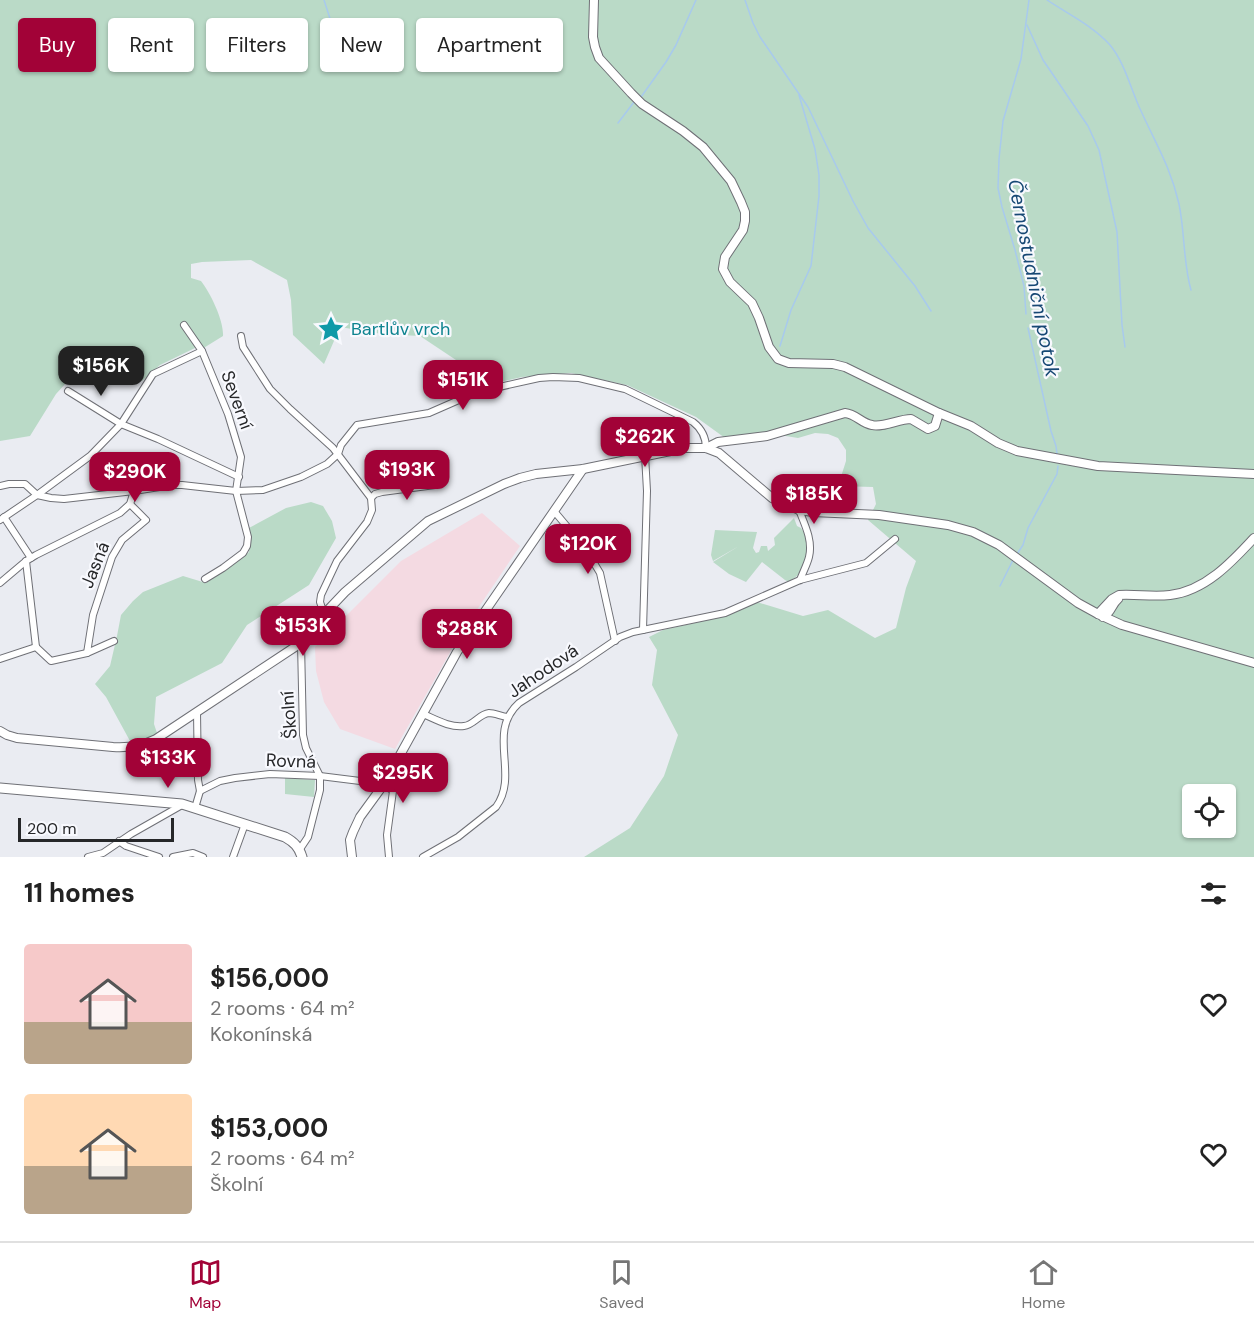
<!DOCTYPE html>
<meta charset="utf-8">
<style>
body{margin:0;font-family:"DM Sans",sans-serif;background:#f6f6f6;color:#222;height:100vh;display:flex;flex-direction:column;font-size:22px;white-space:nowrap}
*{box-sizing:border-box;margin:0}
p{font-size:20px;color:#767676}
.icon{flex:none;width:33px;height:33px;fill:none;stroke:currentColor;stroke-width:2;stroke-linecap:round;stroke-linejoin:round}
.map{position:relative;height:857px;overflow:hidden}
.panel{display:flex;flex-direction:column;background:#fff;flex:1}
.panel>*{flex:none}
.hud{position:absolute;left:18px;top:18px;width:600px;height:54px;display:flex;gap:12px}
.controls{position:absolute;left:1182px;top:784px;display:grid;gap:12px}
.controls a{display:grid;place-items:center;width:54px;height:54px;border-radius:6px;background:#fff;box-shadow:0 2px 4px #0004;font-size:30px}
.scale{position:absolute;left:18px;bottom:15px;width:156px;box-sizing:border-box;padding-left:6px;border:3px solid #262729;border-top:0;font-size:16px;line-height:21px;white-space:nowrap;color:#262729;-webkit-text-stroke:4px #f8f9fe;paint-order:stroke}
.price{position:absolute;translate:-50% -51px;padding:0 14px;border-radius:12px;background:#a20237;color:#fff;font-size:20px;line-height:39px;filter:drop-shadow(0 2px 3px #0008)}
.price::after{content:'';position:absolute;left:50%;top:36px;width:18px;height:14px;margin-left:-9px;background:inherit;clip-path:polygon(0 0,100% 0,50% 100%)}
.price.selected{background:#222;color:#fff}
ul{padding:0;list-style:none}
li{display:flex;align-items:center;gap:18px;height:150px;padding:0 24px}
li span{display:grid;place-items:center;flex:none;width:168px;height:120px;border-radius:6px;color:#555}
li>.icon{margin-inline-start:auto}
span .icon{width:72px;height:72px;fill:#fffc;stroke-width:1}
li b{font-size:26px}
h2{display:flex;justify-content:space-between;align-items:center;height:72px;padding:0 24px;font-size:26px}
.tag{padding:0 21px;border-radius:6px;background:#fff;box-shadow:0 2px 4px #0004;font-size:21px;line-height:54px}
.tag.selected{background:#a20237;color:#fff}
.menu{display:flex;justify-content:space-around;align-items:center;height:84px;border-top:2px solid #e0e0e0;background:#fff;font-size:16px;color:#767676}
.menu a{display:grid;justify-items:center;gap:3px}
.menu .selected{color:#a20237}
.map>svg:first-child{display:block}
.industrial{fill:#f4dae2}
.green{fill:#badac7;fill-rule:evenodd}
.lines{fill:none;stroke-linecap:round;stroke-linejoin:round}
.stream{stroke:#a8caed;stroke-width:1.5}
.minor-casing{stroke:#6f7076;stroke-width:8}
.tertiary-casing{stroke:#6f7076;stroke-width:10}
.secondary-casing{stroke:#6f7076;stroke-width:11}
.minor{stroke:#fff;stroke-width:6}
.tertiary{stroke:#fff;stroke-width:8}
.secondary{stroke:#fff;stroke-width:9}
.labels{text-anchor:middle;dominant-baseline:central;stroke-width:4.5;stroke-linejoin:round;paint-order:stroke}
.culture-label{font-size:18px;fill:#0d838f;stroke:#f8f9fe;text-anchor:start}
.street-label{font-size:18px;fill:#262729;stroke:#f8f9fe}
.water-label{font-size:20px;font-style:italic;fill:#174874;stroke:#f8f9fe}
</style>
<div class="map">
<svg width="1254" height="857" viewBox="0 0 1254 857">
<rect width="100%" height="100%" fill="#eaecf2"/>
<!-- industrial -->
<path class="industrial" d="M482,513L520,546L460,635L395,749L340,729L324,702L316,671L315,647L401,561Z"/>
<!-- green -->
<g class="green">
<path d="M0,0H1254V857H584L630,828L664,776L678,735L652,685L657,650L649,637L663,630L726,616L757,602L803,616L828,610L875,638L896,628L906,588L916,561L868,520L876,504L873,487L838,486L846,461V450L838,438L828,434L815,433L798,438L767,433L725,438L696,417L627,385L571,373L522,377L492,384L420,336L382,334L340,327L324,364L293,335L291,300L287,280L251,260L202,262L191,264V278L201,281C211,294 224,321 223,336L202,349L199,344L195,348L160,365L142,381L95,351L56,394L30,436L0,441ZM1192,795H1226V828H1192Z"/>
<path d="M311,502L323,506L332,521L336,538L309,585L247,625L222,663L156,697L154,724L157,733L145,740L130,741L106,697L95,684L110,666L117,636L121,615L133,601L143,592L183,576L206,583L249,552V528L286,508Z"/>
<path d="M794,518L797,526L801,528L807,537L808,552L800,572L797,576L789,582L785,580L762,562L746,582L729,574L713,562L739,546L713,561L711,555L715,530L757,532L753,548L756,553L759,552L761,546H767L768,551L775,545L774,538Z"/>
<path d="M285,778L315,780L314,797L285,794Z"/>
</g>
<g class="lines">
<!-- stream -->
<g class="stream">
<path d="M324,0L335,34L343,51"/>
<path d="M745,0L753,23L760,37L808,107L853,201L868,228L915,286L931,311"/>
<path d="M1047,0C1068,14 1093,26 1110,45C1125,63 1131,90 1141,111C1156,144 1171,168 1179,204C1185,233 1183,262 1191,290"/>
<path d="M1027,25L1043,60L1088,126L1099,150L1117,232L1122,325L1125,347"/>
<path d="M641,97L666,62L676,45L696,0"/>
<path d="M618,123L634,102"/>
<path d="M1026,314L1024,286L1015,250L1002,207L998,188L999,159L1003,121L1021,59L1029,0"/>
<path d="M1028,328L1051,431L1056,446L1057,454"/>
<path d="M780,346L791,310L811,266L819,196V175L815,149L799,95"/>
<path d="M1017,554L1023,545L1028,528L1057,474L1058,466"/>
<path d="M1000,586L1013,560"/>
</g>
<!-- minor casing -->
<g class="minor-casing">
<g id="minor">
<path d="M184,325L202,351L228,414L241,457L236,491L248,537L247,546L243,553L223,568L205,579"/>
<path d="M241,336L243,347L270,389L290,409L333,448L371,498L372,510L367,522L337,561L321,595L320,602L322,608L326,612"/>
<path d="M68,391L121,424L158,439L239,477"/>
<path d="M0,486L9,484H25L37,495L51,498L64,499L134,491L172,485H182L236,491L263,490L301,477L327,464L338,454L341,445L357,425L429,413L477,392L539,378L553,377L579,378L625,389L693,422C702,429 706,437 706,448"/>
<path d="M371,498L375,494L382,492L435,485"/>
<path d="M799,510C805,525 813,541 809,557C807,565 803,572 800,580"/>
<path d="M554,511L585,548L600,573L615,641"/>
<path d="M4,517L31,558"/>
<path d="M0,520L37,495L90,456L121,424L153,374L202,351"/>
<path d="M26,561L36,647"/>
<path d="M0,583L26,561L36,555L120,513L130,504L134,491"/>
<path d="M643,630L647,491L645,455"/>
<path d="M36,647L51,661L87,653L114,641"/>
<path d="M87,653L93,615L112,557L122,540L146,520L130,504"/>
<path d="M0,659L36,647"/>
<path d="M423,714C435,719 450,728 464,726C474,725 479,714 489,713C494,713 501,716 507,717"/>
<path d="M200,791L220,781L235,778L270,774L320,776L384,784L393,791L387,835L389,857"/>
<path d="M195,808L200,791L198,780L197,712"/>
<path d="M119,841L126,846L159,857"/>
<path d="M300,849L308,837L320,790V776L306,748L303,735L301,643"/>
<path d="M88,857L103,853L131,834L182,805"/>
<path d="M173,857L193,853L203,857"/>
<path d="M233,857L245,824"/>
<path d="M423,857L458,837L496,807C520,774 486,733 519,703L576,667L620,637L633,632L725,613L800,580L866,563L895,539"/>
</g>
</g>
<!-- tertiary casing -->
<g class="tertiary-casing">
<g id="tertiary">
<path d="M594,0L593,37L595,47L599,58L631,93L642,104L683,131L703,147L731,181L741,202L745,212V221L743,230L725,257L723,269L730,282L752,303L759,318L769,347L778,359L789,363L833,364L845,367L939,413L971,426L998,443L1017,451L1098,466L1254,474"/>
<path d="M706,448L718,442L767,436L845,413C856,414 861,423 872,425C882,428 899,419 911,419L928,429L935,426L939,413"/>
<path d="M1098,614L1112,599L1119,595C1136,594 1153,597 1170,595C1205,591 1232,562 1254,538"/>
<path d="M1103,617C1112,612 1111,605 1118,599"/>
<path d="M0,731L7,735L17,738L113,747C128,748 142,746 156,739L301,643L326,612L345,592L428,521L504,484L520,478L536,474L583,469L685,448H706L719,453L772,498L799,510L813,512L879,515L948,525L973,532L999,545L1078,603L1098,614L1122,625L1254,663"/>
<path d="M352,857L350,840L353,832L360,817L384,784L457,652L583,469"/>
</g>
</g>
<!-- secondary casing -->
<g class="secondary-casing">
<path id="secondary" d="M0,788L182,804L285,837C294,842 299,847 302,857"/>
</g>
<!-- minor -->
<use href="#minor" class="minor"/>
<!-- tertiary -->
<use href="#tertiary" class="tertiary"/>
<!-- secondary -->
<use href="#secondary" class="secondary"/>
</g>
<!-- icons -->
<defs>
<g id="sight-bare" transform="scale(2.07)"><path d="M0-6L1.8-2.2L6-1.7L2.9 1.2L3.7 5.4L0 3.3L-3.7 5.4L-2.9 1.2L-6-1.7L-1.8-2.2Z" fill="#0f9aa8" stroke="#f8f9fe" stroke-width="2.5" paint-order="stroke"/></g>
</defs>
<g fill-rule="evenodd">
<use href="#sight-bare" x="331" y="329"/>
</g>
<g class="labels">
<!-- culture labels -->
<g class="culture-label">
<text x="351" y="329">Bartlův vrch</text>
</g>
<!-- street labels -->
<g class="street-label">
<text transform="translate(237 400) rotate(70)">Severní</text>
<text transform="translate(95 565) rotate(-68)">Jasná</text>
<text transform="translate(543 671) rotate(-34)">Jahodová</text>
<text transform="translate(289 715) rotate(-94)">Školní</text>
<text transform="translate(291 761) rotate(2)">Rovná</text>
</g>
<!-- water labels -->
<g class="water-label">
<text transform="translate(1034 278) rotate(79)">Černostudniční potok</text>
</g>
</g>
</svg>
<div class="controls">
<a><svg class="icon" aria-label="locate" viewBox="0 0 24 24"><circle cx="12" cy="12" r="6"/><path d="M12 2v4M12 18v4M2 12h4M18 12h4"/></svg></a>
</div>
<div class="scale">200 m</div>
<b class="price selected" style="left:101px;top:397px">$156K</b>
<b class="price" style="left:463px;top:411px">$151K</b>
<b class="price" style="left:645px;top:468px">$262K</b>
<b class="price" style="left:407px;top:501px">$193K</b>
<b class="price" style="left:135px;top:503px">$290K</b>
<b class="price" style="left:814px;top:525px">$185K</b>
<b class="price" style="left:588px;top:575px">$120K</b>
<b class="price" style="left:303px;top:657px">$153K</b>
<b class="price" style="left:467px;top:660px">$288K</b>
<b class="price" style="left:168px;top:789px">$133K</b>
<b class="price" style="left:403px;top:804px">$295K</b>
<div class="hud">
<a class="tag selected">Buy</a>
<a class="tag">Rent</a>
<a class="tag">Filters</a>
<a class="tag">New</a>
<a class="tag">Apartment</a>
</div>
</div>
<section class="panel">
<h2>11 homes<svg class="icon" aria-label="filters" viewBox="0 0 24 24"><path d="M4 7h16M4 17h16"/><circle cx="9" cy="7" r="2"/><circle cx="15" cy="17" r="2"/></svg></h2>
<ul>
<li><span style="background:linear-gradient(#f6c9c9 65%,#b9a48a 0)"><svg class="icon" aria-label="home" viewBox="0 0 24 24"><path d="M3 11l9-7 9 7M6 9v11h12V9"/></svg></span><div><b>$156,000</b><p>2 rooms · 64 m²</p><p>Kokonínská</p></div><svg class="icon" aria-label="heart" viewBox="0 0 24 24"><path d="M12 20l-8-8c-3-5 5-10 8-4 3-6 11-1 8 4z"/></svg></li>
<li><span style="background:linear-gradient(#ffd9b3 60%,#b9a48a 0)"><svg class="icon" aria-label="home" viewBox="0 0 24 24"><path d="M3 11l9-7 9 7M6 9v11h12V9"/></svg></span><div><b>$153,000</b><p>2 rooms · 64 m²</p><p>Školní</p></div><svg class="icon" aria-label="heart" viewBox="0 0 24 24"><path d="M12 20l-8-8c-3-5 5-10 8-4 3-6 11-1 8 4z"/></svg></li>
</ul>
</section>
<nav class="menu">
<a class="selected"><svg class="icon" aria-label="map" viewBox="0 0 24 24"><path d="M3 6l6-2 6 2 6-2v14l-6 2-6-2-6 2zM9 4v14M15 6v14"/></svg>Map</a>
<a><svg class="icon" aria-label="saved" viewBox="0 0 24 24"><path d="M7 4h10v16l-5-4-5 4z"/></svg>Saved</a>
<a><svg class="icon" aria-label="home" viewBox="0 0 24 24"><path d="M3 11l9-7 9 7M6 9v11h12V9"/></svg>Home</a>
</nav>
